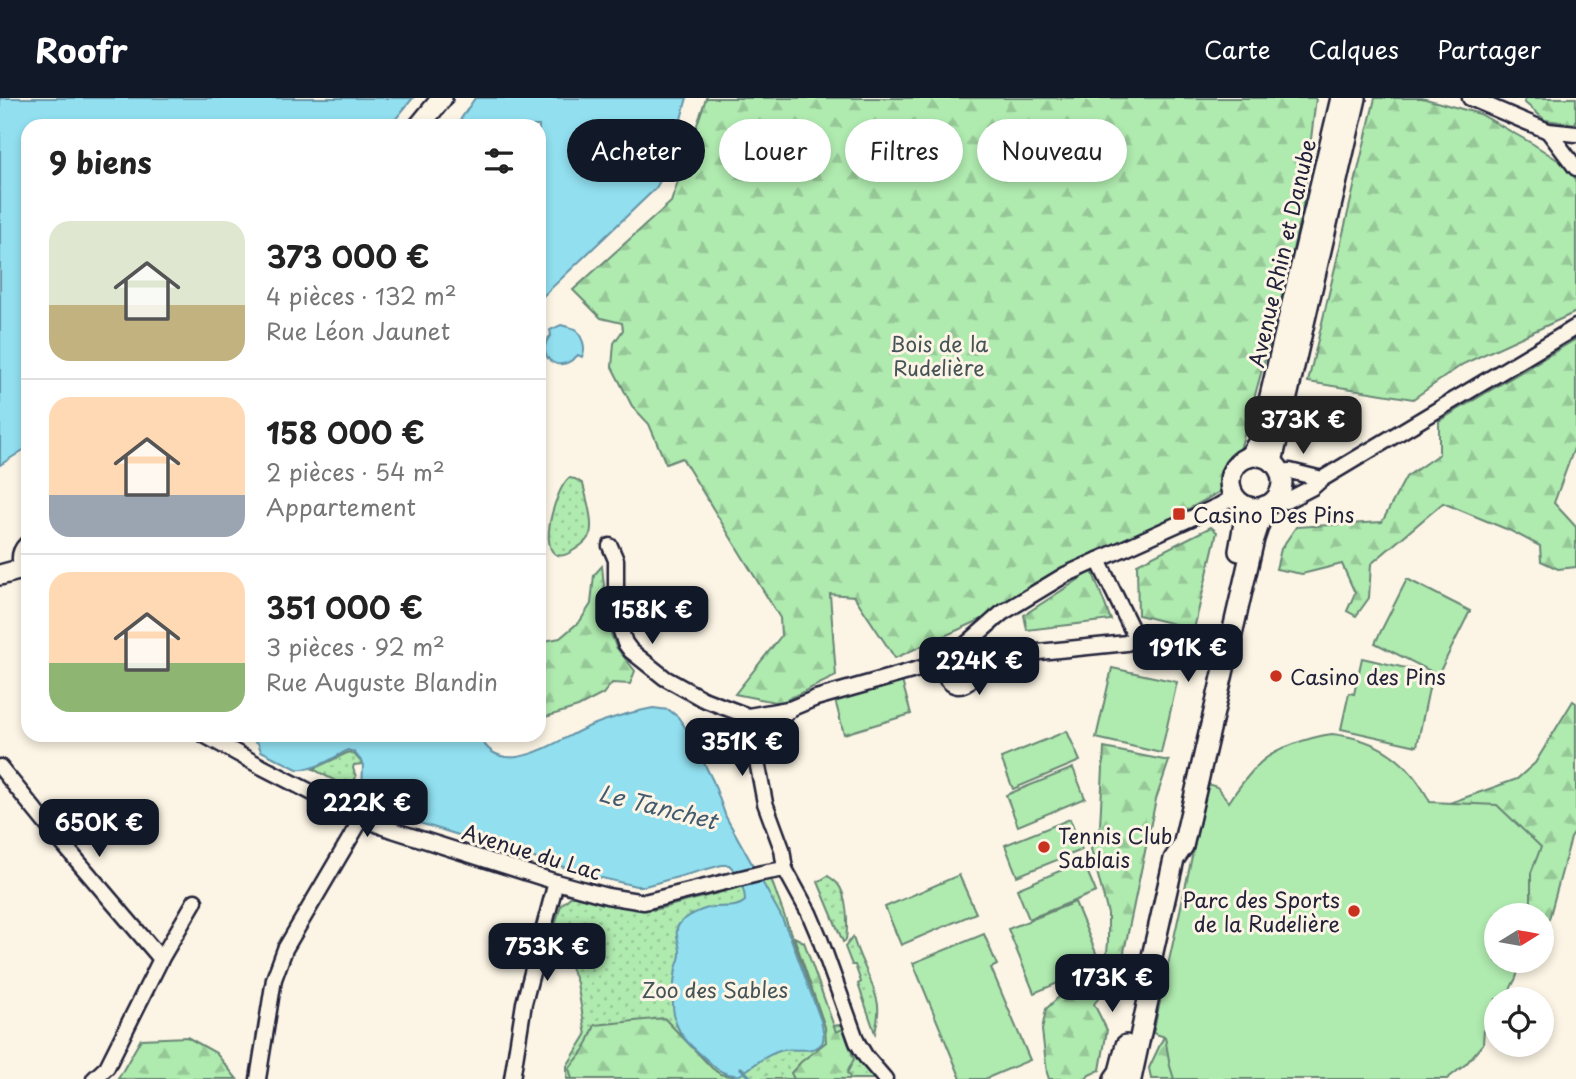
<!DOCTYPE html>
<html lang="fr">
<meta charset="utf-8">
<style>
body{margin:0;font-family:"Playpen Sans",sans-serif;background:#f6f6f6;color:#222;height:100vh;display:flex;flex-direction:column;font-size:26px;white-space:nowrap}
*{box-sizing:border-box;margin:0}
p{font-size:23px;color:#767676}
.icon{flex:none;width:38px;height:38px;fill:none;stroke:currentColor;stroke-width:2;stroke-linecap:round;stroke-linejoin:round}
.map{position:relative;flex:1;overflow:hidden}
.details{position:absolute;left:21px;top:21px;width:525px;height:623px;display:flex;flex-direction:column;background:#fff;border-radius:21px;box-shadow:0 4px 10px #0003}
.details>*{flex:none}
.banner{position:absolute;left:567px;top:21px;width:665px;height:63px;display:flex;gap:14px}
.needle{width:46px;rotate:79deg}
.controls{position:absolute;left:1484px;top:805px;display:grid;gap:14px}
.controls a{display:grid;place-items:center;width:70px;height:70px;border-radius:50%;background:#fff;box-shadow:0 4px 10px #0003;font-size:35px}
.price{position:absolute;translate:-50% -60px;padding:0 16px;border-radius:14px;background:#111827;color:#fff;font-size:23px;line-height:46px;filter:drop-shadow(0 2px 4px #0008)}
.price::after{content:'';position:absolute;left:50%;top:42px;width:21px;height:16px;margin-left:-10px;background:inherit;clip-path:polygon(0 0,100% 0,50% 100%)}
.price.current{background:#222;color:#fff}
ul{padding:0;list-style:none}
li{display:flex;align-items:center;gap:21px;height:175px;padding:0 28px}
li+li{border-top:2px solid #e0e0e0}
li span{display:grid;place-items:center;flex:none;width:196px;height:140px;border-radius:21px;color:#555}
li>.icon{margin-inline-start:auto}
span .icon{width:84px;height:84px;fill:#fffc;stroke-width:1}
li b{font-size:30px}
h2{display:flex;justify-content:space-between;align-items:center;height:84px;padding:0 28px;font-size:30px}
.tag{padding:0 24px;border-radius:32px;background:#fff;box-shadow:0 4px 10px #0003;font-size:24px;line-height:63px}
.tag.current{background:#111827;color:#fff}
header{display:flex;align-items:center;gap:42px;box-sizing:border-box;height:98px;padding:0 35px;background:#111827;color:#fff}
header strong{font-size:33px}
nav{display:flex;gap:38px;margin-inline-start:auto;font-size:24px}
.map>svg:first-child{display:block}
.grass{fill:url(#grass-dots);stroke:#688675;stroke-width:2}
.forest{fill:url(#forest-firs);stroke:#688675;stroke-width:2}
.pitch{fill:#afeaaf;stroke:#688675;stroke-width:2}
.water{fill:#91dfef;stroke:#6593a7;stroke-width:2}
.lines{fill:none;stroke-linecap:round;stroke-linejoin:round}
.stream{stroke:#6593a7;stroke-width:3.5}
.minor-casing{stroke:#22223b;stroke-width:19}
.tertiary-casing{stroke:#22223b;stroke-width:24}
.minor{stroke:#fcf5e5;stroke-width:14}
.tertiary{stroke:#fcf5e5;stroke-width:19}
.poi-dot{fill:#c8321e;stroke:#fcf5e5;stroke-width:2.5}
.labels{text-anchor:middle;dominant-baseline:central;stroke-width:6;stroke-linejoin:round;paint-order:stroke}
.street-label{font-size:21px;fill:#22223b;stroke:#fcf5e5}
.park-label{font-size:21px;fill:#455458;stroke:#fcf5e5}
.poi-label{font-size:21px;fill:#22223b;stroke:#fcf5e5;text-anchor:start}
.water-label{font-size:23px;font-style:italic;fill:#435b71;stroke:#fcf5e5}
</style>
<header>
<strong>Roofr</strong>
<nav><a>Carte</a><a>Calques</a><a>Partager</a></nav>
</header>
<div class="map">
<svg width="1576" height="981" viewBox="0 0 1576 981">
<defs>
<pattern id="grass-dots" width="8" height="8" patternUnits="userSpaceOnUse" patternTransform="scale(1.75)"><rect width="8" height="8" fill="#afeaaf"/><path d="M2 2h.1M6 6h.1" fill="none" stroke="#96c897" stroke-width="1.8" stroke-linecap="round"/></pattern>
<pattern id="forest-firs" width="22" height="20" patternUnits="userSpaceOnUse" patternTransform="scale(1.75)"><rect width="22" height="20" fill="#afeaaf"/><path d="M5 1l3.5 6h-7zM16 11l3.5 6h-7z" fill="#96c897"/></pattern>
</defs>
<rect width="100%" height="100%" fill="#fcf5e5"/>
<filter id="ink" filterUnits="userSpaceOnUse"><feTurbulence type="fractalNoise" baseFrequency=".0143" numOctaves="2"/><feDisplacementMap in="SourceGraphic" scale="14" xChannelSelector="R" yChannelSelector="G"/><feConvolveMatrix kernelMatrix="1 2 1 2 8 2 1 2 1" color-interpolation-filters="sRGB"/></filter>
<g filter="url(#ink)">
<!-- grass -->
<g class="grass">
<path d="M569,380L575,381L583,386C586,399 596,430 588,440C585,445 576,451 571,454C566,457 560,459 555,456C539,445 557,389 569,380Z"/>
<path d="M349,654L354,656L363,666L354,667L353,670L356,679L350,691L313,671Z"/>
<path d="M828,778C831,780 834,782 837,785C848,797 848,827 846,842L843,844L818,784Z"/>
<path d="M771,781L825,929L846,926L878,981H567V968L586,937L577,885L555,827L561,807L575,795L654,812Z"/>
<path d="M853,839C859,862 874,883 878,907C879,916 877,926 875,935L858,886L861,884L855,867H852L845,849Z"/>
</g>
<!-- forest -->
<g class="forest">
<path d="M706,0H1316L1303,107L1285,188L1230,388L1025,502L895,560L854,498L830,496L836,578L780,605L735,596L781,538L780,520L682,360L666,366L649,326L632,308L612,269L614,245L623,232L622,225L601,220L573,192L671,104Z"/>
<path d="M1375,0H1422L1480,16L1533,46L1573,72L1576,85V214L1463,266L1413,301L1308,284Z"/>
<path d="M1526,0H1576V26L1545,22L1524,4Z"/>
<path d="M1576,241V345L1554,405L1576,429V469L1558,471L1541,463L1540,448L1511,433L1443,405L1371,466L1369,500L1356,518L1347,513L1355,495L1342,466L1302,476L1276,471L1281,451L1296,429L1382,424L1406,379L1439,356V323Z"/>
<path d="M1211,429L1217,434L1194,531L1138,517L1137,466Z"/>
<path d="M602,468L608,527L616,549L635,573L630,586L612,585L603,596L578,609L539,621V544L560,540L580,523L591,506L594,477Z"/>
<path d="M1092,473L1111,522L1027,532L1024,517Z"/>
<path d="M1573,603L1576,605V733L1571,740L1549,821L1542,825V817H1496L1430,712L1517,681L1535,665Z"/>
<path d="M1104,650L1169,663L1156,701L1120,873L1094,906L1107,932L1100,972L1089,977L1086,981H1049L1047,975L1042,932L1046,911L1065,893L1094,889L1105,873L1108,844V816L1091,751L1100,728Z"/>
<path d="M794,839L804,844L836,934L843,931L854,961L847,975L851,981H794L791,975L801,964L826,944L825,929Z"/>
<path d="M664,920L712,970L720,976L742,981H572L569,971L585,951L595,927Z"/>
<path d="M1167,932L1188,981H1151L1149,970Z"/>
<path d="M187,939L216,955L237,981H118L141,941Z"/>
</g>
<!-- pitch -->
<g class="pitch">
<path d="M1407,481L1470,513L1438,577L1375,545Z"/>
<path d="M1362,560L1432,576L1417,648L1341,631L1349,595L1354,596Z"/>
<path d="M1112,570L1177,584L1161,655L1096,640Z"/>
<path d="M902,583L911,616L844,636L835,602Z"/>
<path d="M1067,633L1080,663L1013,691L1001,660Z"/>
<path d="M1332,636C1379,641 1409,663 1430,704L1497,707L1541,749L1531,775V809L1526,817H1496V863H1521L1516,880L1505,901H1496V918L1484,931L1483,946L1466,966L1447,981H1174L1170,968L1165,939L1153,935L1208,686L1217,689L1229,704C1238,690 1248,677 1260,665C1276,650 1310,639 1332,636Z"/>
<path d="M1073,670L1085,700L1018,728L1006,697Z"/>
<path d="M1070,721L1082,752L1017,778L1005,747Z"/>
<path d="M1083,763L1096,794L1029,821L1017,791Z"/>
<path d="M959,777L976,815L901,847L885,809Z"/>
<path d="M1075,804L1101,867L1034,895L1008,831Z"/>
<path d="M984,836L997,867L991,870L1030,962L985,981H961L913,865Z"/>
</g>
<!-- water -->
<g class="water">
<path d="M0,0H413L390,28H28V349L0,367Z"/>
<path d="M475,0H687C678,29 672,64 656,90L539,202V28H456Z"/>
<path d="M561,227L576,231C582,240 587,249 582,259L578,257C556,280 534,255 551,237L550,232Z"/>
<path d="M653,610L669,612L678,619L689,635L713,683L726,719L780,816L790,838L821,923C822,929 826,939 822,945C814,956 795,950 784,952C768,955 753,968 740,977C726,979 716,971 707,962C697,953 683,942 678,930C670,913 673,890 676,871C677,866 680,861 680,856C681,845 672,834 680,825C688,817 704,810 714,809C725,808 736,811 745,803C745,791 738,775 729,767H722L645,788H636L593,778L416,724L375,708L368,704L362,696L363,665L354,654L348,652C333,660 315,673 297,671L261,653L258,645L244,637H479C501,686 558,641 590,628C610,620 632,614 653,610Z"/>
</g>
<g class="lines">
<!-- stream -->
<path class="stream" d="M741,970L752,981"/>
<!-- minor casing -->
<g class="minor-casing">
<g id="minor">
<path d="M1470,0L1548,33L1576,36"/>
<path d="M1548,33L1576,70"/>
<path d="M1279,374L1290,373L1322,381"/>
<path d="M1275,402L1286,403L1313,389L1322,381L1576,229"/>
<path d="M610,448L616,462V506L618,524L625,545L631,553L665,580L683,590L703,601L748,618L788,611"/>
<path d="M972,564L990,559L1127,545L1134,540L1132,532L1098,462"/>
<path d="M941,565C947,608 990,581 967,559"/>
<path d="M204,637L262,669L336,707L383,729L556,784L607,798L644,804L762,775L785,771"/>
<path d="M0,669L52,733L161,861L195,803"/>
<path d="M94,981L107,969L161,861"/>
<path d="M258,981L274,881L285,851L362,720"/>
<path d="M512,981L524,905L556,784"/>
<path d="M885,981L866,959L857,944L820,841L809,815L785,771L782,751L765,705L757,663L761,647L774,626L792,610L816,600L947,563L1002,515L1065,477L1218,408L1234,399"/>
</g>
</g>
<!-- tertiary casing -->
<g class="tertiary-casing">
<g id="tertiary">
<path d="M419,28L442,0"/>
<circle cx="1256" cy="384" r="26"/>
<path d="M1249,359L1258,345L1261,336L1341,0"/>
<path d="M1272,364L1356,0"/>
<path d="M28,448C20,456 21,465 28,472"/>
<path d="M1239,453L1244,425L1243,407"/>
<path d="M0,477L26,470"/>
<path d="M1114,981L1119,974L1126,947"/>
<path d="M1131,981L1150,893L1148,876L1174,761L1183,748L1254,441L1265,408"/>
</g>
</g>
<!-- minor -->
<use href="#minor" class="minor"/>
<!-- tertiary -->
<use href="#tertiary" class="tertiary"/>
</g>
</g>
<!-- markers -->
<g class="poi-dot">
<rect x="1172" y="409" width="14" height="14" rx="3.5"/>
<circle cx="1276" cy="578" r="7"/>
<circle cx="1044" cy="749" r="7"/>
<circle cx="1354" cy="813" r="7"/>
</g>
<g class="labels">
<!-- street labels -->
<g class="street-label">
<text transform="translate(1281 155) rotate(-77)">Avenue Rhin et Danube</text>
<text transform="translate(532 753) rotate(17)">Avenue du Lac</text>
</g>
<!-- park labels -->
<g class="park-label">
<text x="939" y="245">Bois de la<tspan x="939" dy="24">Rudelière</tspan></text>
<text x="715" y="891">Zoo des Sables</text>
</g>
<!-- poi labels -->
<g class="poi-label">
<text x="1193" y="416">Casino Des Pins</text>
<text x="1290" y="578">Casino des Pins</text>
<text x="1058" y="737">Tennis Club<tspan x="1058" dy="24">Sablais</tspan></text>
<text x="1340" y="801" text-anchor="end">Parc des Sports<tspan x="1340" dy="24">de la Rudelière</tspan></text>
</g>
<!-- water labels -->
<g class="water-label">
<text transform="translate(658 708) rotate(14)">Le Tanchet</text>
</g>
</g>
</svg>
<div class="controls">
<a><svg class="needle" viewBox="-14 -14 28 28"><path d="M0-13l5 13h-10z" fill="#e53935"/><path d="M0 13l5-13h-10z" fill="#767676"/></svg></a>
<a><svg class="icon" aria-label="locate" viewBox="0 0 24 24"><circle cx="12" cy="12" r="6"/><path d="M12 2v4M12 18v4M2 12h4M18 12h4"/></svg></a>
</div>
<b class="price current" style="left:1303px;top:358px">373K €</b>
<b class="price" style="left:652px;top:548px">158K €</b>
<b class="price" style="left:1188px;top:586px">191K €</b>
<b class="price" style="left:979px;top:599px">224K €</b>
<b class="price" style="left:742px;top:680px">351K €</b>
<b class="price" style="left:367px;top:741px">222K €</b>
<b class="price" style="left:99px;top:761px">650K €</b>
<b class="price" style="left:547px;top:885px">753K €</b>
<b class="price" style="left:1112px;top:916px">173K €</b>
<div class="banner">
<a class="tag current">Acheter</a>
<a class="tag">Louer</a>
<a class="tag">Filtres</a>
<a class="tag">Nouveau</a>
</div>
<section class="details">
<h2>9 biens<svg class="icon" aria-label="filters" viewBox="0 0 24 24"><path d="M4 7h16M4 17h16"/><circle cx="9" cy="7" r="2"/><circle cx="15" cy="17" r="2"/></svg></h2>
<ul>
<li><span style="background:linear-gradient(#dfe7d0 60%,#c2b280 0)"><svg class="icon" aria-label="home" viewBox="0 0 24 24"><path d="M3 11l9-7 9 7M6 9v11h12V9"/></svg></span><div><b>373 000 €</b><p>4 pièces · 132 m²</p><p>Rue Léon Jaunet</p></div></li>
<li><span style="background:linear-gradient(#ffd9b3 70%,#9aa5b1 0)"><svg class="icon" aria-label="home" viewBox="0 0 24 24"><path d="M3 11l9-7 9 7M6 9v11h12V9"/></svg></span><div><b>158 000 €</b><p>2 pièces · 54 m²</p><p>Appartement</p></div></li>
<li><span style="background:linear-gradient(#ffd9b3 65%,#8fb573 0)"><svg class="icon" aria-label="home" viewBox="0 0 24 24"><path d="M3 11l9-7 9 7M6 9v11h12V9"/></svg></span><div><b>351 000 €</b><p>3 pièces · 92 m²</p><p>Rue Auguste Blandin</p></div></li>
</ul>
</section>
</div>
